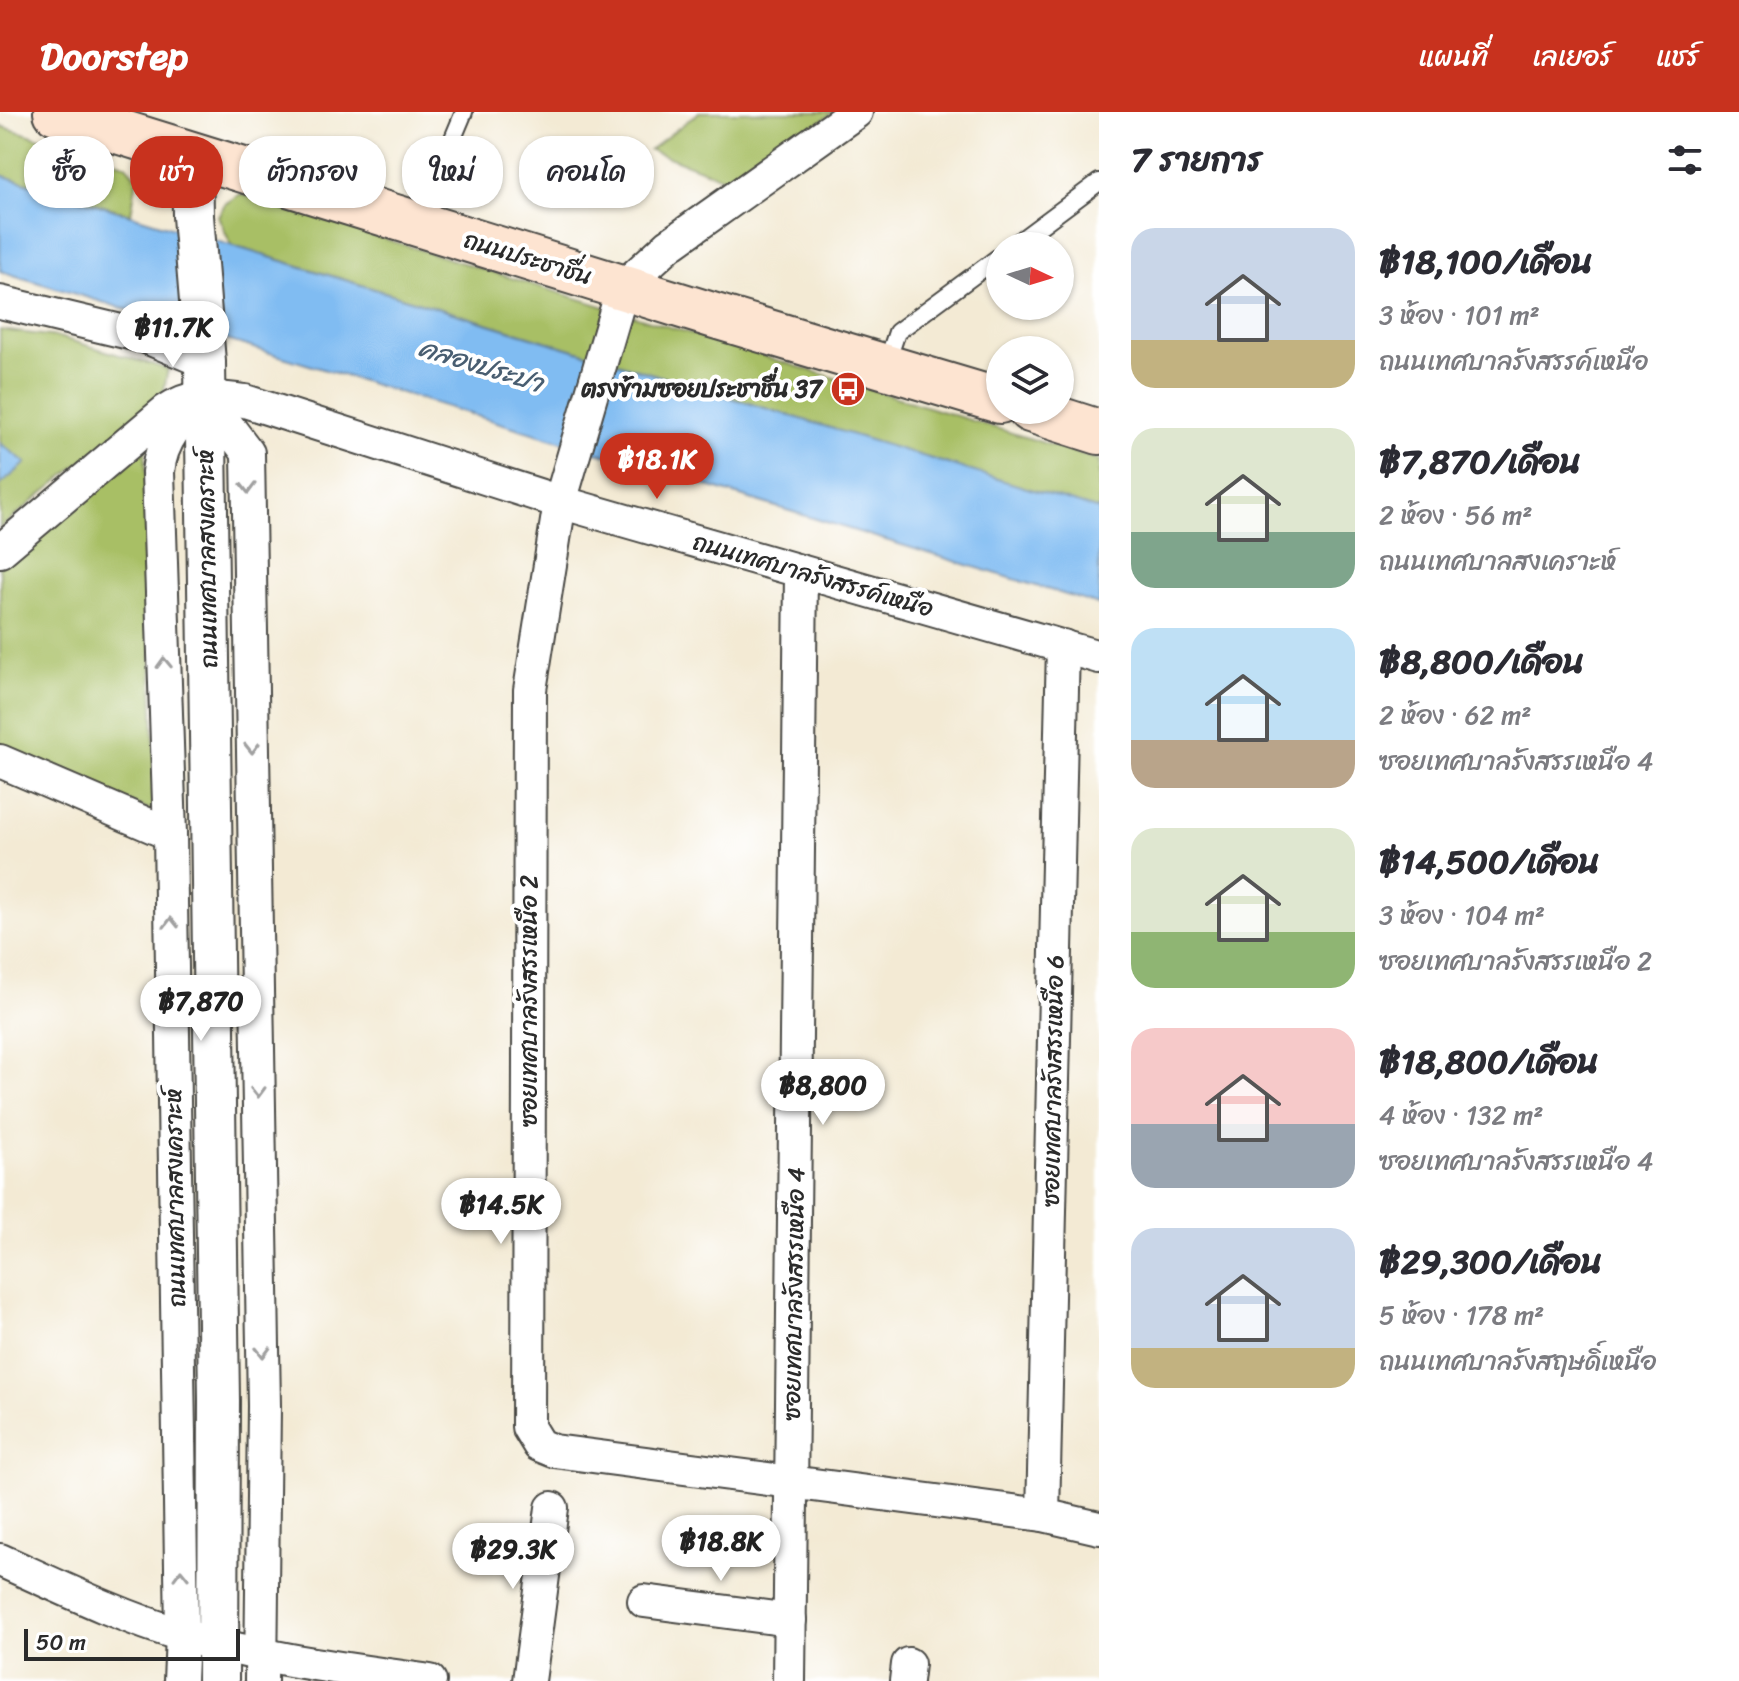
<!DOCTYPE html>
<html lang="th">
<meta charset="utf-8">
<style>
body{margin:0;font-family:Sriracha,"Playpen Sans Thai",sans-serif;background:#f7f7f7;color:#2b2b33;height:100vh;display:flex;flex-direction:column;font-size:30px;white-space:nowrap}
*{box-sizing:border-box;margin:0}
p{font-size:26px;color:#7c7c81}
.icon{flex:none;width:44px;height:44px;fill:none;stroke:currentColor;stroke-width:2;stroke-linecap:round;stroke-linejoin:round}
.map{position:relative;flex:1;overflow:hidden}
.panel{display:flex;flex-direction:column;background:#fff;width:640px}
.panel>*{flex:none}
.guide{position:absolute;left:24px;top:24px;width:760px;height:72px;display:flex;gap:16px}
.needle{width:52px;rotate:94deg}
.controls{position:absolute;left:986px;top:120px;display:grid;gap:16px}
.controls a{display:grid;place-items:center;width:88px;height:88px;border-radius:50%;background:#fff;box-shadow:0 2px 6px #0004;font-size:40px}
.scale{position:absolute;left:24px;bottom:20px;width:216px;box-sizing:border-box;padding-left:8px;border:4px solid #2b2b2b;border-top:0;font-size:22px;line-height:28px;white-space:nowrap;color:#2b2b2b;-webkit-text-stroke:6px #fff;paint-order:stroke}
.price{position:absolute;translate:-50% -68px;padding:0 18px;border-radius:28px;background:#fff;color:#222;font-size:26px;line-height:52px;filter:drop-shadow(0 2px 4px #0008)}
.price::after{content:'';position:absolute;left:50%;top:48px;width:24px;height:18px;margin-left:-12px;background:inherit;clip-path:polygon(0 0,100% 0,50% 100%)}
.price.on{background:#c8321e;color:#fff}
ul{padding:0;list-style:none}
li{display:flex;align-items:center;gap:24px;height:200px;padding:0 32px}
li span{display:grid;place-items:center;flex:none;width:224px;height:160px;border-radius:24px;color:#555}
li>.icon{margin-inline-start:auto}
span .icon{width:96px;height:96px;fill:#fffc;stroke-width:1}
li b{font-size:34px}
h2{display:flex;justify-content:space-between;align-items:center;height:96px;padding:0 32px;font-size:34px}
.pill{padding:0 28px;border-radius:32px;background:#fff;box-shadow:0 2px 6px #0004;font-size:28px;line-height:72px}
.pill.on{background:#c8321e;color:#fff}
header{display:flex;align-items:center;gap:48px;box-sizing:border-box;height:112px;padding:0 40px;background:#c8321e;color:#fff}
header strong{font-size:38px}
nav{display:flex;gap:44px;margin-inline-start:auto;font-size:28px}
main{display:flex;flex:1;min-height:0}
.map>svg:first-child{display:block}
.green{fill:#a8bf65;stroke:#6a7548;stroke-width:2}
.water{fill:#80bcf2;stroke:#56748e;stroke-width:2}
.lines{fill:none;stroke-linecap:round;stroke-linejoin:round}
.service-casing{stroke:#494844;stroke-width:20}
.minor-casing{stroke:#494844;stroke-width:36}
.tertiary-casing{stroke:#494844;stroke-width:44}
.secondary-casing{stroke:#494844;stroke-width:48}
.service{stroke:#fff;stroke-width:16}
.minor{stroke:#fff;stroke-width:32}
.tertiary{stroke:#fff;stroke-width:40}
.secondary{stroke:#fde4d1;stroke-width:44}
.oneway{stroke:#a0a0a0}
.labels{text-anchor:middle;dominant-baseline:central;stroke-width:8;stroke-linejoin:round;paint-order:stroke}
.street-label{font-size:24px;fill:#2b2b2b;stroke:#fff}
.poi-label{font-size:24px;font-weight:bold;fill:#2b2b2b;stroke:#fff;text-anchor:end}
.water-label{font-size:26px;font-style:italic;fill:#495e71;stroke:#fff}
</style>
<header>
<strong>Doorstep</strong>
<nav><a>แผนที่</a><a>เลเยอร์</a><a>แชร์</a></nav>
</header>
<main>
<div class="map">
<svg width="1099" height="1569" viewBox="0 0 1099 1569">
<rect width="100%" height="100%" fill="#fff"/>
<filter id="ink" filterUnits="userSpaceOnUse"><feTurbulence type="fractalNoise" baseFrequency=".0125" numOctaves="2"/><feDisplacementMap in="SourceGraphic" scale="16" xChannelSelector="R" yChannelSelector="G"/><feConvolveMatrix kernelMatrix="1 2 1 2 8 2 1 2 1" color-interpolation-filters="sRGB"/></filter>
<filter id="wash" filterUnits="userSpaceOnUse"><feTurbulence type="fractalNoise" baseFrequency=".006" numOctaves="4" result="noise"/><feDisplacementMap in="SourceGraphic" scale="32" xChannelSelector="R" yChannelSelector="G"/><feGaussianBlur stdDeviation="1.8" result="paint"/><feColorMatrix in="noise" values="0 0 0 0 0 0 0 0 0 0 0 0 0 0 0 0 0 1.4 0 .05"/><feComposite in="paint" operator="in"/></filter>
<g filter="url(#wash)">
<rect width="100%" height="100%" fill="#f3ead4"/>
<!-- green -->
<g class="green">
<path d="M699,0H834L734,70L650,38Z"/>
<path d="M0,14L125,52L137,66L131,102L0,63Z"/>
<path d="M240,82L1099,348V398L231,133L218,104L225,92Z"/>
<path d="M0,218L58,225L168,257L163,284L0,416V373L26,351L0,331Z"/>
<path d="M145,331L156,700L0,641V451Z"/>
</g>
<!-- water -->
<g class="water">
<path d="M0,63L1099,398V493L0,159Z"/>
<path d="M0,331L26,351L0,373Z"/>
</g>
</g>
<g filter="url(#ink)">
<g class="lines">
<!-- service casing -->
<g class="service-casing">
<g id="service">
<path d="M418,110L464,0"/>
<path d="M1013,134L1099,70"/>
<path d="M886,253L897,220L1000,144"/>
</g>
</g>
<!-- minor casing -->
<g class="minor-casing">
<g id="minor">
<path d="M856,0L669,133L623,175L560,390L530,578L528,1315L539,1333L554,1339L1043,1403L1099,1416"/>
<path d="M0,190L146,225L205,250"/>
<path d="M205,284L248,341L264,1294L261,1569"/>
<path d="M0,439L166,299C194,280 213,285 245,289L560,390L1099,545"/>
<path d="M0,649L170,722"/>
<path d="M1043,1403L1063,534"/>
<path d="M0,1448C60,1475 119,1504 182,1523C263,1547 347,1557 430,1569"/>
<path d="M644,1489L790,1508"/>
<path d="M180,1569L182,1523L170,722L158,360C161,326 181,307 205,284"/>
<path d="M529,1569L552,1396"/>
<path d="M789,1569L801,460"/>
<path d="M906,1569L908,1552"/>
</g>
</g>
<!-- tertiary casing -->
<g class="tertiary-casing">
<path id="tertiary" d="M192,42L193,104L205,250L219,1288L218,1569"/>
</g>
<!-- secondary casing -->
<g class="secondary-casing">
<g id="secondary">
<path d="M56,0L715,204L1000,289"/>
<path d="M1030,298L1099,320"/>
</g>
</g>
<!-- service -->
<use href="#service" class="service"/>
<!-- minor -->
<use href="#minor" class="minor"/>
<!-- tertiary -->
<use href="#tertiary" class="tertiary"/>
<!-- secondary -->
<use href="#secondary" class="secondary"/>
</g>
<!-- one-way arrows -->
<defs><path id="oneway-chevron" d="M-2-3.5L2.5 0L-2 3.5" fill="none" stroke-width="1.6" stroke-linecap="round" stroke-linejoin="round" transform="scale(2)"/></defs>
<g class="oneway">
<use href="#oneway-chevron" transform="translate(248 376) rotate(89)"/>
<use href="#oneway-chevron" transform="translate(164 551) rotate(-92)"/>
<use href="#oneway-chevron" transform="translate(252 636) rotate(89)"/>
<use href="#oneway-chevron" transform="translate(171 811) rotate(-91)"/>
<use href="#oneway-chevron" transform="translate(258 980) rotate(89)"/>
<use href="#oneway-chevron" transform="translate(263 1240) rotate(89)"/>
<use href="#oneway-chevron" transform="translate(181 1463) rotate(-91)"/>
</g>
</g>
<!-- icons -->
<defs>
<g id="bus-disc" transform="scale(1.8)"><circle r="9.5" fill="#c8321e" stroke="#fff"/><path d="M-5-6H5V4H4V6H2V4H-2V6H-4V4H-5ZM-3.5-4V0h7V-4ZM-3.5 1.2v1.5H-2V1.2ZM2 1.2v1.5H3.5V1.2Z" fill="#fff"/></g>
</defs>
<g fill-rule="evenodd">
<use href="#bus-disc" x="848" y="277"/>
</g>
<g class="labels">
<!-- street labels -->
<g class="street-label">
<text transform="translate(528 146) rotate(17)">ถนนประชาชื่น</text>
<text transform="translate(207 447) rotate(-91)">ถนนเทศบาลสงเคราะห์</text>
<text transform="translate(813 463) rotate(16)">ถนนเทศบาลรังสรรค์เหนือ</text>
<text transform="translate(529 889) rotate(-90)">ซอยเทศบาลรังสรรเหนือ 2</text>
<text transform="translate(1053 969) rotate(-89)">ซอยเทศบาลรังสรรเหนือ 6</text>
<text transform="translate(175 1086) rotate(-91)">ถนนเทศบาลสงเคราะห์</text>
<text transform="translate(794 1182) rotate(-89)">ซอยเทศบาลรังสรรเหนือ 4</text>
</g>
<!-- poi labels -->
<g class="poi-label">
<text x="822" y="277">ตรงข้ามซอยประชาชื่น 37</text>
</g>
<!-- water labels -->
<g class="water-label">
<text transform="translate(481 253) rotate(17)">คลองประปา</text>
</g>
</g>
</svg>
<div class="controls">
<a><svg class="needle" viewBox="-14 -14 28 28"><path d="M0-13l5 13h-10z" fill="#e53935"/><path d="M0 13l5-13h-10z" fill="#7c7c81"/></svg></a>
<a><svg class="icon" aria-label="layers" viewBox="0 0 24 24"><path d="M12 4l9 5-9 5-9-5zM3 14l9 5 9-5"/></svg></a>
</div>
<div class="scale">50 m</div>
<b class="price" style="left:173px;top:257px">฿11.7K</b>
<b class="price on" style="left:657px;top:389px">฿18.1K</b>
<b class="price" style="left:201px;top:931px">฿7,870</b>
<b class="price" style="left:823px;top:1015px">฿8,800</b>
<b class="price" style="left:501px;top:1134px">฿14.5K</b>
<b class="price" style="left:721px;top:1471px">฿18.8K</b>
<b class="price" style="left:513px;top:1479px">฿29.3K</b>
<div class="guide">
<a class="pill">ซื้อ</a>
<a class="pill on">เช่า</a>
<a class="pill">ตัวกรอง</a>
<a class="pill">ใหม่</a>
<a class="pill">คอนโด</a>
</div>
</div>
<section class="panel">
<h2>7 รายการ<svg class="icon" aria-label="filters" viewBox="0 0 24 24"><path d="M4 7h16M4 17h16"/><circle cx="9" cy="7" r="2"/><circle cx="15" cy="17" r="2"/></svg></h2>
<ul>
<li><span style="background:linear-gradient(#c9d6e8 70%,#c2b280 0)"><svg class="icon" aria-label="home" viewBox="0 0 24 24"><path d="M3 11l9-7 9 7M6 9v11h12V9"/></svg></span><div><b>฿18,100/เดือน</b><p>3 ห้อง · 101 m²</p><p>ถนนเทศบาลรังสรรค์เหนือ</p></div></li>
<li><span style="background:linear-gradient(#dfe7d0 65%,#7fa58c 0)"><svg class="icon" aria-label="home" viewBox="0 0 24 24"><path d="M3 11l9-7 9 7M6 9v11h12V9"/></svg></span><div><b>฿7,870/เดือน</b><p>2 ห้อง · 56 m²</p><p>ถนนเทศบาลสงเคราะห์</p></div></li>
<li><span style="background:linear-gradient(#bfe0f5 70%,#b9a48a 0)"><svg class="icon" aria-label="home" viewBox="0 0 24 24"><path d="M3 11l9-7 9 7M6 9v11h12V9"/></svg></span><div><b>฿8,800/เดือน</b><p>2 ห้อง · 62 m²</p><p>ซอยเทศบาลรังสรรเหนือ 4</p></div></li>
<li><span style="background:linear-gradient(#dfe7d0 65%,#8fb573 0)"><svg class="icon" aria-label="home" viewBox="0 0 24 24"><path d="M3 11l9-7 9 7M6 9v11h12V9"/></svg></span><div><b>฿14,500/เดือน</b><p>3 ห้อง · 104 m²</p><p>ซอยเทศบาลรังสรรเหนือ 2</p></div></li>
<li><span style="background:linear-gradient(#f6c9c9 60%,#9aa5b1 0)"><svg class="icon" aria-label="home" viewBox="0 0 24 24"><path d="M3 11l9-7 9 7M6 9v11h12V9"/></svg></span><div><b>฿18,800/เดือน</b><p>4 ห้อง · 132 m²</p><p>ซอยเทศบาลรังสรรเหนือ 4</p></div></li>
<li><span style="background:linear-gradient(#c9d6e8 75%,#c2b280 0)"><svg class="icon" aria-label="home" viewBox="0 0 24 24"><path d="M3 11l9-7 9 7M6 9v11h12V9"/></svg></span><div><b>฿29,300/เดือน</b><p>5 ห้อง · 178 m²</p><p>ถนนเทศบาลรังสฤษดิ์เหนือ</p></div></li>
</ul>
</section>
</main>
